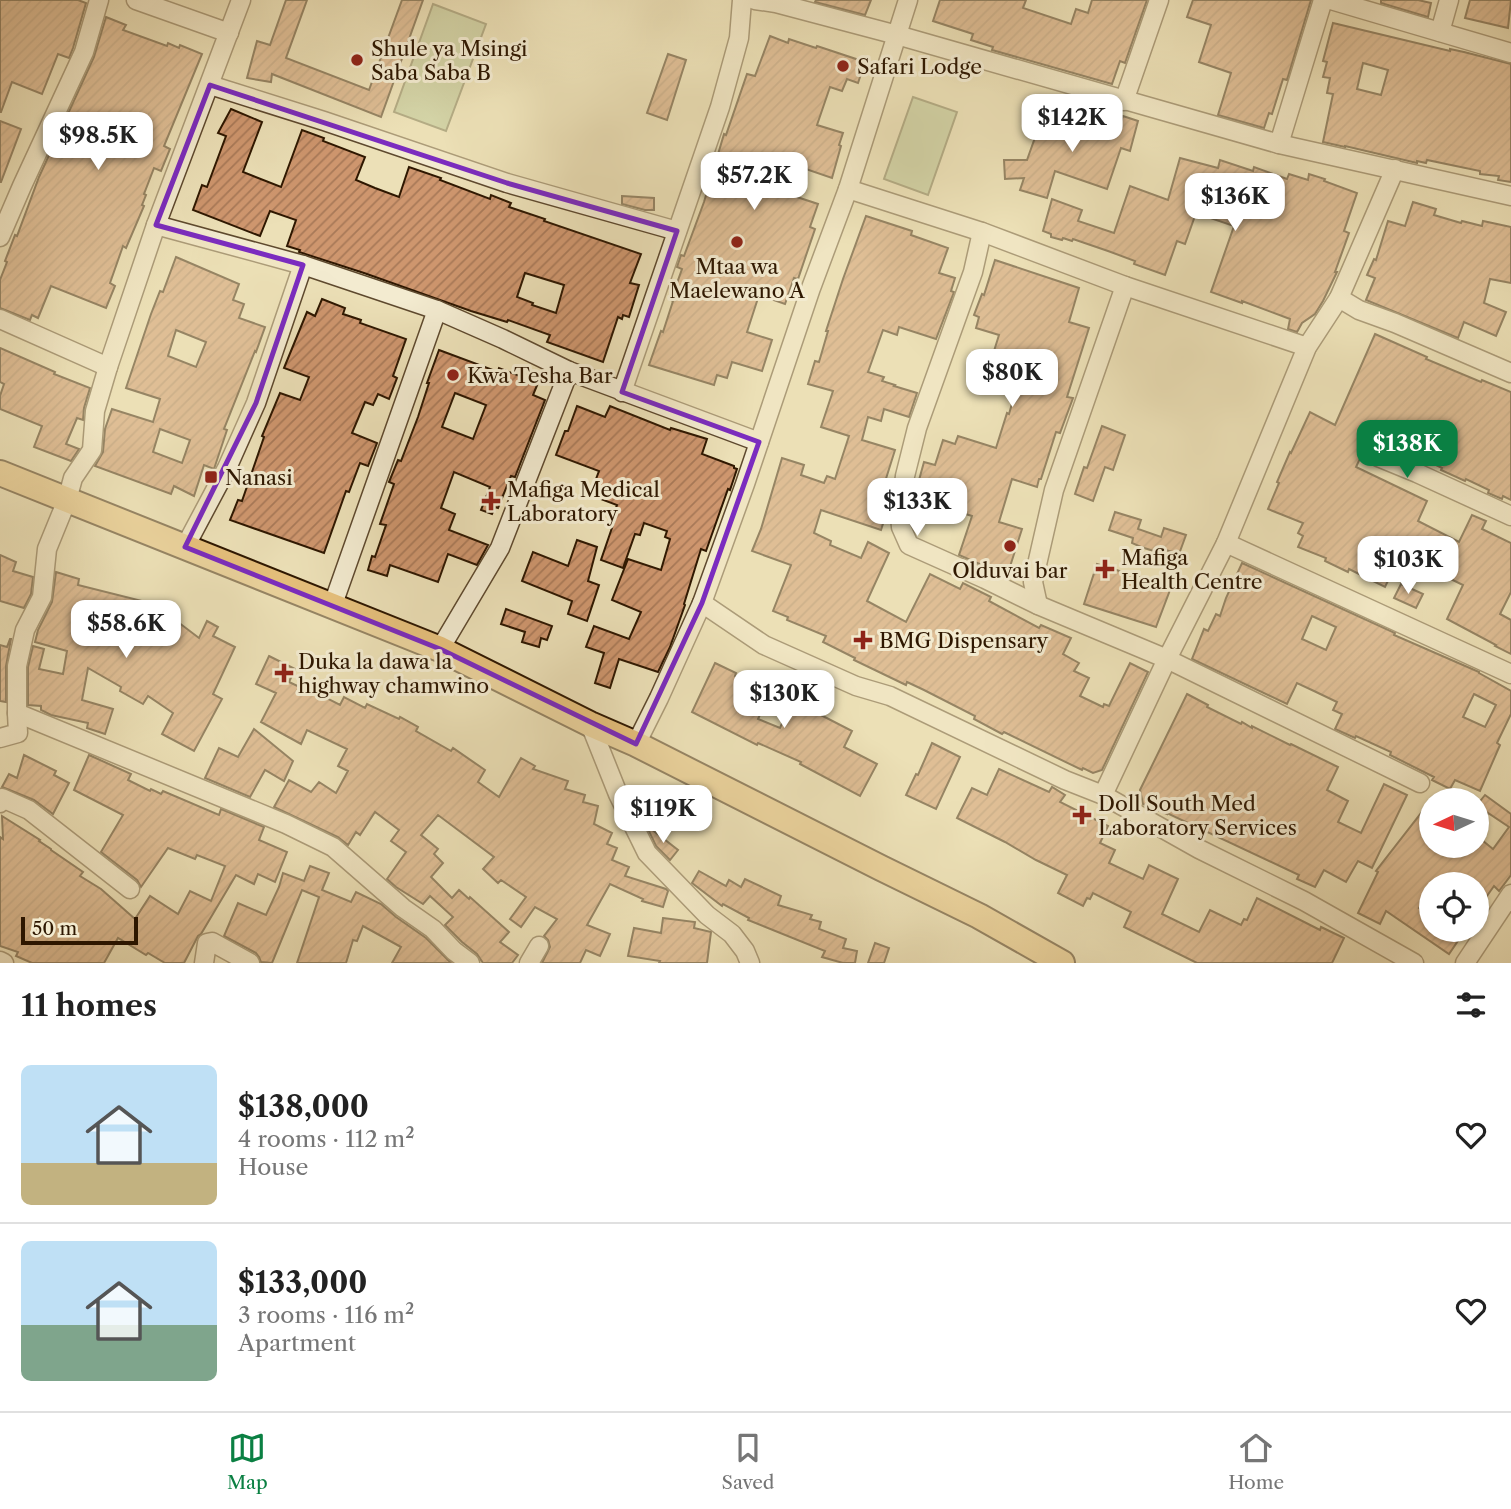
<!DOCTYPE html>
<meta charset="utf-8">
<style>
body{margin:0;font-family:"Libre Caslon Text",serif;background:#f2f2f2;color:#222;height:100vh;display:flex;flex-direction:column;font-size:26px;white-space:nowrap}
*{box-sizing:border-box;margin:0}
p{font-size:23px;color:#767676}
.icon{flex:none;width:38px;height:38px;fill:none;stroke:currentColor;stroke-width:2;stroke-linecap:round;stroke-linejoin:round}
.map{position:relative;height:963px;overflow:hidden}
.panel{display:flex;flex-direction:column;background:#fff;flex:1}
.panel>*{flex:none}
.needle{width:46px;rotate:266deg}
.tools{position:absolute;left:1419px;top:788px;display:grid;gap:14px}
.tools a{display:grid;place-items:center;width:70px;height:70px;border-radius:50%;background:#fff;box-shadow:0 2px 5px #0004;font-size:35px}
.scale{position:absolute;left:21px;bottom:18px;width:117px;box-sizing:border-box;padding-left:7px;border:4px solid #2e1700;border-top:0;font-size:19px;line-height:24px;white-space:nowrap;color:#2e1700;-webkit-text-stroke:5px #f3ebd0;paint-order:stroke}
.price{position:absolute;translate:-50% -60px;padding:0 16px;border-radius:14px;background:#fff;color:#222;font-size:23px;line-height:46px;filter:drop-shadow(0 2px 4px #0008)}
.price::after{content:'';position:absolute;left:50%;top:42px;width:21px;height:16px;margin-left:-10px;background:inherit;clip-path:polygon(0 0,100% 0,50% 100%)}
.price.current{background:#0b8043;color:#fff}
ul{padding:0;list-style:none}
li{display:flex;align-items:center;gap:21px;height:175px;padding:0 21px}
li+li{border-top:2px solid #e0e0e0}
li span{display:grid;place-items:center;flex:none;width:196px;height:140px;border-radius:10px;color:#555}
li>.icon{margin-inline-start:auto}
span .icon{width:84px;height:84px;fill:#fffc;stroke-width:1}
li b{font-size:30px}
h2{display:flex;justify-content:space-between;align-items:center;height:84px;padding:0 21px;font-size:30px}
.dock{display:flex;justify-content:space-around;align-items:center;height:98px;border-top:2px solid #e0e0e0;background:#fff;font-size:19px;color:#767676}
.dock a{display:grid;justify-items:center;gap:4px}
.dock .current{color:#0b8043}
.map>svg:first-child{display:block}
.green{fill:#b3c392;stroke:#706d49;stroke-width:2}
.building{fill:url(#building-hatch);stroke:#2e1700;stroke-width:2;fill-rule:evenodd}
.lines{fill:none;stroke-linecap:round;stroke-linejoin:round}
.minor-casing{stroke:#5e492e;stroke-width:21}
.highway-casing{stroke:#2e1700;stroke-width:28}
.minor{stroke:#f3ebd0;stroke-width:18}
.highway{stroke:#e6c07c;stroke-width:24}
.marked{fill:none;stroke:#7b2cbf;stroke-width:5;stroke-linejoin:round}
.poi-dot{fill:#8f2418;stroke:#f3ebd0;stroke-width:2.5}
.labels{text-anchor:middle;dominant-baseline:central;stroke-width:6;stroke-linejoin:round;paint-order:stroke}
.poi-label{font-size:21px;fill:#2e1700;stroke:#f3ebd0;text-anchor:start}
</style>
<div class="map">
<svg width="1511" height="963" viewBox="0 0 1511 963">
<defs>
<pattern id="building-hatch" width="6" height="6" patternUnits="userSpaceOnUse" patternTransform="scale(1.75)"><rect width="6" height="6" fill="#ce966e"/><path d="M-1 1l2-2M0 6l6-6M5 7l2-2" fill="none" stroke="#a87958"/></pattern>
</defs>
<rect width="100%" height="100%" fill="#ece0b7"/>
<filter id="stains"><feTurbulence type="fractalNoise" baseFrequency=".00286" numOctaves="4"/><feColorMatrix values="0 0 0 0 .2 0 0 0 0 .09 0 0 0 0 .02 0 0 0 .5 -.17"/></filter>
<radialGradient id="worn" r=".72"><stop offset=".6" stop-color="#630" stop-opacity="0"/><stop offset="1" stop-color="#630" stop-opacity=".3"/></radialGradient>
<!-- green -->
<g class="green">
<path d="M433,4L486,24L446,131L394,112Z"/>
<path d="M913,97L957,112L928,195L884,179Z"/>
</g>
<!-- building -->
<g class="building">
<path d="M0,0H78L86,3L73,48L69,58L58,54L42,94L12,82L1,112H0Z"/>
<path d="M286,0H307L286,58L369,90L402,0H423L381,117L272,74L271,82L247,78L257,41L270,45Z"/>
<path d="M816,0H871L865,15L815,2Z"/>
<path d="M940,0H1026L1023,8L1071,24L1076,9L1088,13L1092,0H1147L1125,63L1120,61L1112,84L992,50L993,47L971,40L973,34L933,21Z"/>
<path d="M1193,0H1311L1287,80L1283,79L1272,114L1269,113L1264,128L1218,115L1231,73L1199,62L1211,25L1187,17Z"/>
<path d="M1381,0H1418L1431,3L1428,17L1381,3Z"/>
<path d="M1470,0H1511L1508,28L1465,18Z"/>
<path d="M106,17L126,25L123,30L167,46L168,43L179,48L180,45L202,54L164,146L170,149L161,171L154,168L144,194L146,195L142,205L144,206L126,248L123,246L110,283L115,286L106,308L51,286L38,318L32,315L30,320L0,308V280L7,262L5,261L15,235L17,236L39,177L94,57Z"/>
<path d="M1333,23L1450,51V49L1464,52L1511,64V182L1498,180L1499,176L1480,174V171L1451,165L1427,160L1426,163L1417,161V163L1345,146V147L1323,142L1333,94L1327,93L1330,78L1323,77L1327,62L1323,61ZM1363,63L1388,70L1381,95L1357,89Z"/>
<path d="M770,36L788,43L789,39L816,48L817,46L865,62L858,83L847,79L842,91L830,87L817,125L843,133L839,145L841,146L832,178L806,169L797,197L818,204L810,227L815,229L798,279L794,278L785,304L759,295L747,332L772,340L762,371L732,362L727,378L717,375L714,385L649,365L661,331L663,332L673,301L671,300L682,269L677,267L681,255L684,256L704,202L724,134L726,135L747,74L755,76Z"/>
<path d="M668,54L686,60L667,120L647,113Z"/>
<path d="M231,109L262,122L243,172L281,187L302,130L324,138L323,141L365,157L356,180L375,188L399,197L409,167L441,178L440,180L490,199L491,195L511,203L509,207L545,219L544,221L641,254L630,283L639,285L629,317L623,315L622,319L618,317L603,362L547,342L550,335L508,320L507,322L471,311L364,273L299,252L300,250L287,246L296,220L270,211L260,236L193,210L202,185L207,187L226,136L218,133ZM525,273L564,285L556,313L532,305L533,303L517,297Z"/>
<path d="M1052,113L1067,119L1066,122L1096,132L1101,120L1119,127L1123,116L1138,121L1130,151L1121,148L1107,189L1055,171L1047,198L1020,190L1024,178L1005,179L1004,160H1027L1042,118L1049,120Z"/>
<path d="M0,121L21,129L1,182H0Z"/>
<path d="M1180,158L1218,168L1220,160L1253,171L1254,167L1287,179L1289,174L1308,180L1309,174L1325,179L1324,181L1357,193L1344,231L1349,233L1335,272H1337L1323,301L1315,314L1302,323L1297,332L1288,329L1290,319L1242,301V303L1211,292L1234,226L1196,213L1185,244L1177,241L1165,275L1134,264L1135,261L1108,251L1073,239L1072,241L1063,238L1062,240L1051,237V234L1043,231L1052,199L1082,210L1078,221L1114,233L1130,186L1168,200Z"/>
<path d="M622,196L654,198V210H645L622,204Z"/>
<path d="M1413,202L1436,209L1434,215L1461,223L1462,221L1482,226L1483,221L1511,227V283L1490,279L1484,303L1506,312L1496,336L1464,322L1458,338L1366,300L1375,278L1367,275L1374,259L1376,260L1388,221L1405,226Z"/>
<path d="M866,216L912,231L911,235L948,248L939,273L955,278L951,291L954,292L936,339L899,327L897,335L883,330L868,372L884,377L882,381L895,385L894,386L917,393L909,417L884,409L881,421L868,417L862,440L895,450L879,501L889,505L881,530L821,510L814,533L831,541L830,545L861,558L868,542L889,553L867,601L906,622L930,574L960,589L963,583L991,597L989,601L1039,628L1041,625L1071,638L1063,654L1079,663L1074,671L1089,678L1080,696L1103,707L1104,704L1109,706L1130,663L1148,672L1102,770L1093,773L1083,768L1082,770L1004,732L1002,734L974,719L975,716L924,690L907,682L906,685L854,660L855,658L823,642L826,636L787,620L788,617L773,611L791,565L752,551L761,529L782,458L804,465L801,475L824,483L827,476L835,479L849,436L821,427L833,391L808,384L815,361L819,362L828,331H826L843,279Z"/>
<path d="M176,257L239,284L233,300L244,304L239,318L265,327L256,352L255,351L224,429L227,430L214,469L204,465L194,496L174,486L171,494L95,466L103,452L105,429L112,409L153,422L160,399L126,388L151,314L160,291L163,292ZM176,330L206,342L196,367L168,356ZM160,429L190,440L182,463L153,452Z"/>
<path d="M995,260L1079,288L1069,322L1089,328L1067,397L1073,398L1060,433L1056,432L1041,479H1039L1037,487L1012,479L999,522L1022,529L1007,576L959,555L972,516L914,498L924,462L935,465L943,440L955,444L958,436L996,448L1007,413L1009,414L1020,376L989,367L999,335L976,328L979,317L974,315L982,294L984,295Z"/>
<path d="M322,299L345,308L343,314L361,320L360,323L406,339L393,376L397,378L389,399L378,394L373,405L365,402L352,433L377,443L368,466L360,463L349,492L346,491L324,553L230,520L238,500L242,501L264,437L262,436L280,393L300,400L309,377L284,368L307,312L315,316Z"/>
<path d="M1375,334L1427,357L1426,359L1481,382L1482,380L1511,392V500L1503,496L1502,499L1488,493L1489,490L1466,479L1465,481L1441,470L1442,468L1405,449L1403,454L1369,439L1356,467L1427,501L1418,521L1459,542L1472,515L1486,521L1482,529L1511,543V592L1500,614L1511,620V654L1495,646L1496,645L1447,619L1463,585L1426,567L1427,564L1402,552L1385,587L1349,569L1348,572L1325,561L1326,558L1298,547L1303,536L1298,533L1303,523L1268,509L1279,483L1277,482L1290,452L1291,453L1310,412L1335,425Z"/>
<path d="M0,348L55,372L54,374L90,388L84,408L83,420L77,418L66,444L79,449L71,461L34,447L42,426L0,409V396L4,384L0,382Z"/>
<path d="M439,350L498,372L499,368L538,383L533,395L545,400L515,477L511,476L498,508L495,507L492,514L481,510L490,487L454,472L441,508L455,514L449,530L488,545L477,565L448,554L438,582L390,565L387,576L368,570L372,556L375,557L386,525L380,524L394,484L389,482L398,460L401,461L418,417L429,383H427ZM455,393L486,405L473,439L442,427Z"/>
<path d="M577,406L605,417L610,406L670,430L671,428L707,439L702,454L734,466V468L737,469L730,490L728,489L706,551L701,549L684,604L685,605L670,647L658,672L619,659L610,688L595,683L604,653L586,647L594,626L629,639L641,612L612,600L628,559L661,570L670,539L665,537L667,531L644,523L640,535L635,534L623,568L601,560L614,522L611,521L617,505L590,495L599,471L556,455L565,431H568Z"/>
<path d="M1102,426L1125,435L1113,470L1105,467L1093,501L1075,494L1084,467L1087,468Z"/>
<path d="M1115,512L1141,520L1138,529L1161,537L1164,528L1186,535L1179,554L1159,548L1157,552L1141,547L1132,543L1133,538L1109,530Z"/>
<path d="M577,540L597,547L588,581L599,585L587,621L568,614L572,601L522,581L533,552L568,566Z"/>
<path d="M0,555L16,562L13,571L33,577L31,594L24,608L0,601Z"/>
<path d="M1242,563L1395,633L1394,635L1479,672V673L1511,691V714L1497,743L1500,745L1480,791L1455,780L1450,789L1432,780L1434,777L1390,755L1391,752L1356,736L1355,738L1335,729L1342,714L1333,710L1337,702L1314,691L1297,683L1287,704L1192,659L1204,629L1208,631L1216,614L1220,616L1226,598ZM1312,616L1336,627L1326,650L1302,639ZM1474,694L1496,705L1485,727L1463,717Z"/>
<path d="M1097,564L1142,578L1170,590L1156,627L1084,604Z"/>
<path d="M56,572L79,579L78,585L142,601L140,603L178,622L199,638L207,621L218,627L213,636L235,647L213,694L222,699L194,751L162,734L173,713L148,696L143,704L120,691L121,687L88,668L82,700L113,709L105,734L87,728L88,723L51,715L41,710V706L28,705V667L33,646L44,649L39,669L63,674L67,651L35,642L38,630L52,602Z"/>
<path d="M1401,584L1423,594L1416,608L1394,598Z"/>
<path d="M506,609L552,626L547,640L541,638L539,647L522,642L525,632L501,624Z"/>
<path d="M10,639H11L6,666V702L0,701V645L7,647Z"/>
<path d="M269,656L295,669L289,682L312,693L313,691L340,705L344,697L365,708L367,704L399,719L400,717L418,727L416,731L451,751L453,748L485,770L478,782L499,797L521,758L535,766L533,769L568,781L565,789L585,795L583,802L598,806L594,824L612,833L607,844L617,848L612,860L629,867L625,876L666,889L668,891L663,907L642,901L643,899L610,884L587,925L610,934L600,956L586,950L580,963H542L550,947L548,940L544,936L557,919L535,907L521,927L510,919L526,897L501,880L498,883L483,869L494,857L438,815L421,835L438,849L434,854L443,863L431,877L452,898L459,890L469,899L470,897L509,932L500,942L518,955L512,963H483L477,954L462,942L445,925L453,917L430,896L423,904L396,887L387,879L406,852L391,841L399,830L375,812L360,835L356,832L348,845L338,837L274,807L289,780L311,792L319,782L336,793L348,771L338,766L347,749L307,730L301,744L261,722L276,693L256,684Z"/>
<path d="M715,663L736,673L735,676L769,695L758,719L780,728L791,703L817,713L852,731L844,747L877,764L860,796L800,764L801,762L758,743L757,745L692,712Z"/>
<path d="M1187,694L1208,705L1207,707L1241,724L1242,722L1252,728V726L1290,745L1291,744L1338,767L1327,790L1348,801L1338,822L1361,833L1384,784L1407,795L1372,868L1358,861L1346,882L1324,870L1315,887L1297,879L1299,875L1167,813V814L1143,804L1140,790Z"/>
<path d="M254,729L293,761L284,781L265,770L250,797L205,778L219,748L238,757Z"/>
<path d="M932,743L960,757L936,809L906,795L916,774L918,775Z"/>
<path d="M24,755L56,771L54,775L69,783L53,814L34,800L2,787L9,774L17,778Z"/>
<path d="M89,755L131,774L128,780L150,791L151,789L161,794L163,791L219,815L221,809L264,827L259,840L287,852L275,882L258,874L254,884L236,875L201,934L198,936L184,963H165L148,953L146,955L118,938L104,963H32L16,956L18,952L0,946V837L3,839L2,816L40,840L39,841L51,849V850L83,872L80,876L101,889L135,919L150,896L178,914L190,891L211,901L225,866L197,855L195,859L168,848L141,887L137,880L101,852L123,815L74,790Z"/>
<path d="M999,769L1049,792L1052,787L1065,795L1060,802L1108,826L1100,843L1115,850L1109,863L1143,879L1149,865L1178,879L1162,914L1199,932L1210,910L1241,925L1244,919L1247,920L1257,898L1320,930L1321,927L1344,938L1332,963H1197L1124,927L1131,912L1093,893L1090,899L1087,898L1083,906L1058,893L1067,875L1036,860L1005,842L957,818L972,788L987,795Z"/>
<path d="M1485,795L1511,814V875L1499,891L1494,886L1477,910V884H1432V889L1419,908L1432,917V929H1466L1449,954L1386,911L1380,924L1358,913L1378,872L1376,871L1432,799V845H1477V836L1493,849L1509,827L1488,813L1477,829V805Z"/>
<path d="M646,825L678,850L670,860L656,846Z"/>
<path d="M310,866L329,873L322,890L351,902L356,892L381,904L396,917L426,938L451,963H392L401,947L363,926L357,941L353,940L346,963H297L319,897L302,890L272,963L261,962L259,957L256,953L224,936L238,903L266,915L279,887L283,873L304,881Z"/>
<path d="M699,871L726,886L729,880L741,887L745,879L781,896L778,905L812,915L810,919L821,922L819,929L846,939L843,948L857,951L855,963H843L822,957L825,951L748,920L749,918L723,904L722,906L692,883Z"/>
<path d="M663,918L695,922L694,928L711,932L707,963H659L660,961L628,956L634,928L661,933Z"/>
<path d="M875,943L889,948L884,963H868Z"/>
</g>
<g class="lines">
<!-- minor casing -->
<g class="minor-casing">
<g id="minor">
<path d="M136,0L229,33"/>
<path d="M755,0L776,3L897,35L1279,144L1511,196"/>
<path d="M1331,0L1511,53"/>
<path d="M1440,32L1449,0"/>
<path d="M210,85L324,121L507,183L677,231"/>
<path d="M1124,101L1159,0"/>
<path d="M1279,144L1323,0"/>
<path d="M848,189L982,232L1125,286L1307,347"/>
<path d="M156,225L303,265L437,310L503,339L569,371L759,442"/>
<path d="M982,232L973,272L917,428L905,476L900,516L901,527L909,545L985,579L1038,605L1167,659L1420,783"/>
<path d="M0,237L22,186L84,52L99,0"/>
<path d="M1339,298L1359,310L1395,323L1511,373"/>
<path d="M0,319L108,367"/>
<path d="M622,392L720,107L739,38L742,0"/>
<path d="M1378,457L1417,473L1511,516"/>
<path d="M1226,543L1511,674"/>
<path d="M185,547L227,468L256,403L303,265"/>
<path d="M702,603L764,645L856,686L890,696L1065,780L1103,795L1199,849L1304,901L1414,963"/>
<path d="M1038,605L1033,582L1054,490L1125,286"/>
<path d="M332,607L437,310"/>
<path d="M440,649L500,548L569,371"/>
<path d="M17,713L286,824L333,847L403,908L433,929L454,951L470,963"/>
<path d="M590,724L618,794L647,853L707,915L732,934L745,951L750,963"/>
<path d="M0,738L18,733L17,713V666L25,630L42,597L47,549L67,500L73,478L92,450L95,411L108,367L156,225L241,0"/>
<path d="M636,744L659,698L702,603L745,484L811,288L848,189L908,0"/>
<path d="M1103,795L1167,659L1226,543L1307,347L1339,298L1395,169"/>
<path d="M0,803L2,798L29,810L130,889"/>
<path d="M0,961L4,963"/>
<path d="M204,963L207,943L212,942L250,963"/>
<path d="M529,963L539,946"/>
<path d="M1465,963L1511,894"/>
</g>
</g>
<!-- highway casing -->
<g class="highway-casing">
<path id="highway" d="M0,473L440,649L590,724L636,744L881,868L979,916L1062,963"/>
</g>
<!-- minor -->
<use href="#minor" class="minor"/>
<!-- highway -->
<use href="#highway" class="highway"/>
</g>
<!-- marked area -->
<path d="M0 0H1511V963H0ZM210,85L507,183L677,231L622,392L759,442L702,603L636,744L440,649L185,547L256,403L303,265L156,225Z" fill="#ece0b7" fill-opacity=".55" fill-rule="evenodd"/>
<path class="marked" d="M210,85L507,183L677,231L622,392L759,442L702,603L636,744L440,649L185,547L256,403L303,265L156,225Z"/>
<!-- markers -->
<g class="poi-dot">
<circle cx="357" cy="60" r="7"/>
<circle cx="843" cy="66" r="7"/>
<circle cx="737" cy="242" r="7"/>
<circle cx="453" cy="375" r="7"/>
<rect x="204" y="470" width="14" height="14" rx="3.5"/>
<path d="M487.5 490.5h7v7h7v7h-7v7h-7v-7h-7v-7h7z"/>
<circle cx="1010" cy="546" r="7"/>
<path d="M1101.5 558.5h7v7h7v7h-7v7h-7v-7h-7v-7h7z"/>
<path d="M859.5 629.5h7v7h7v7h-7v7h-7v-7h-7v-7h7z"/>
<path d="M280.5 662.5h7v7h7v7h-7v7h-7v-7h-7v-7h7z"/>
<path d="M1078.5 804.5h7v7h7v7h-7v7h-7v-7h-7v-7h7z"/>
</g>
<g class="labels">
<!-- poi labels -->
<g class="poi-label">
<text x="371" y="48">Shule ya Msingi<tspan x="371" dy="24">Saba Saba B</tspan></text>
<text x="857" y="66">Safari Lodge</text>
<text x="737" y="266" text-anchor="middle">Mtaa wa<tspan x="737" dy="24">Maelewano A</tspan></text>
<text x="467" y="375">Kwa Tesha Bar</text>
<text x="225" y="477">Nanasi</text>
<text x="507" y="489">Mafiga Medical<tspan x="507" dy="24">Laboratory</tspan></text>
<text x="1121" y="557">Mafiga<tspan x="1121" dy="24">Health Centre</tspan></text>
<text x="1010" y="570" text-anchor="middle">Olduvai bar</text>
<text x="879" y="640">BMG Dispensary</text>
<text x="298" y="661">Duka la dawa la<tspan x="298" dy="24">highway chamwino</tspan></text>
<text x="1098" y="803">Doll South Med<tspan x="1098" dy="24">Laboratory Services</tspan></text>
</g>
</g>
<rect width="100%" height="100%" filter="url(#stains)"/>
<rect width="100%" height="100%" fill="url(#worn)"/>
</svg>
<div class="tools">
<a><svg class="needle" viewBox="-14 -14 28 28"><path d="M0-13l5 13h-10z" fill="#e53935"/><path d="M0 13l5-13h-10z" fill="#767676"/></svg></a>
<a><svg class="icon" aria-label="locate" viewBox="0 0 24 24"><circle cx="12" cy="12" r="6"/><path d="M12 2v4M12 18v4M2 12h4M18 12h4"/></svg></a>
</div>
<div class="scale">50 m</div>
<b class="price" style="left:1072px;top:154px">$142K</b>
<b class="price" style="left:98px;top:172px">$98.5K</b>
<b class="price" style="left:754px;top:212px">$57.2K</b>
<b class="price" style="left:1235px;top:233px">$136K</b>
<b class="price" style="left:1012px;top:409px">$80K</b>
<b class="price current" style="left:1407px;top:480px">$138K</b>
<b class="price" style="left:917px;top:538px">$133K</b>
<b class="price" style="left:1408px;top:596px">$103K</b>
<b class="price" style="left:126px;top:660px">$58.6K</b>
<b class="price" style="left:784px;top:730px">$130K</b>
<b class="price" style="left:663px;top:845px">$119K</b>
</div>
<section class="panel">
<h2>11 homes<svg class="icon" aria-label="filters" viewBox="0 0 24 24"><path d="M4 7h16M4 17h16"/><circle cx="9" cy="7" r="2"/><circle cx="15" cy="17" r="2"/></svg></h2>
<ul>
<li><span style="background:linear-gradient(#bfe0f5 70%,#c2b280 0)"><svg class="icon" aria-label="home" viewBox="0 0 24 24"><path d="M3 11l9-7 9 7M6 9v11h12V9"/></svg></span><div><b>$138,000</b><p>4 rooms · 112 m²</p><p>House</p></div><svg class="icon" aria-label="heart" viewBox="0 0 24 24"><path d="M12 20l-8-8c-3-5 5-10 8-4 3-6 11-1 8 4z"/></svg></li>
<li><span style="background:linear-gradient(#bfe0f5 60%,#7fa58c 0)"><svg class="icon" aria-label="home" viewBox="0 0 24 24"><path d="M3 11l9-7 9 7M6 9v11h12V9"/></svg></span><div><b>$133,000</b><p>3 rooms · 116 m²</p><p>Apartment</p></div><svg class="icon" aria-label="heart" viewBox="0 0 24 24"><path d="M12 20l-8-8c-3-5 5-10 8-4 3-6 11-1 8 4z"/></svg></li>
</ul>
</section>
<nav class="dock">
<a class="current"><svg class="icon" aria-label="map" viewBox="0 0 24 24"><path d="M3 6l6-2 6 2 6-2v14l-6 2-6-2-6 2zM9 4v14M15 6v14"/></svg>Map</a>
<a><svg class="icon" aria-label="saved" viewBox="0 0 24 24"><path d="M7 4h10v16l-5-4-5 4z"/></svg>Saved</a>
<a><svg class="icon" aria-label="home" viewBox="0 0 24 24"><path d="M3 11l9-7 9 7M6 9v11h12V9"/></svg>Home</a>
</nav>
